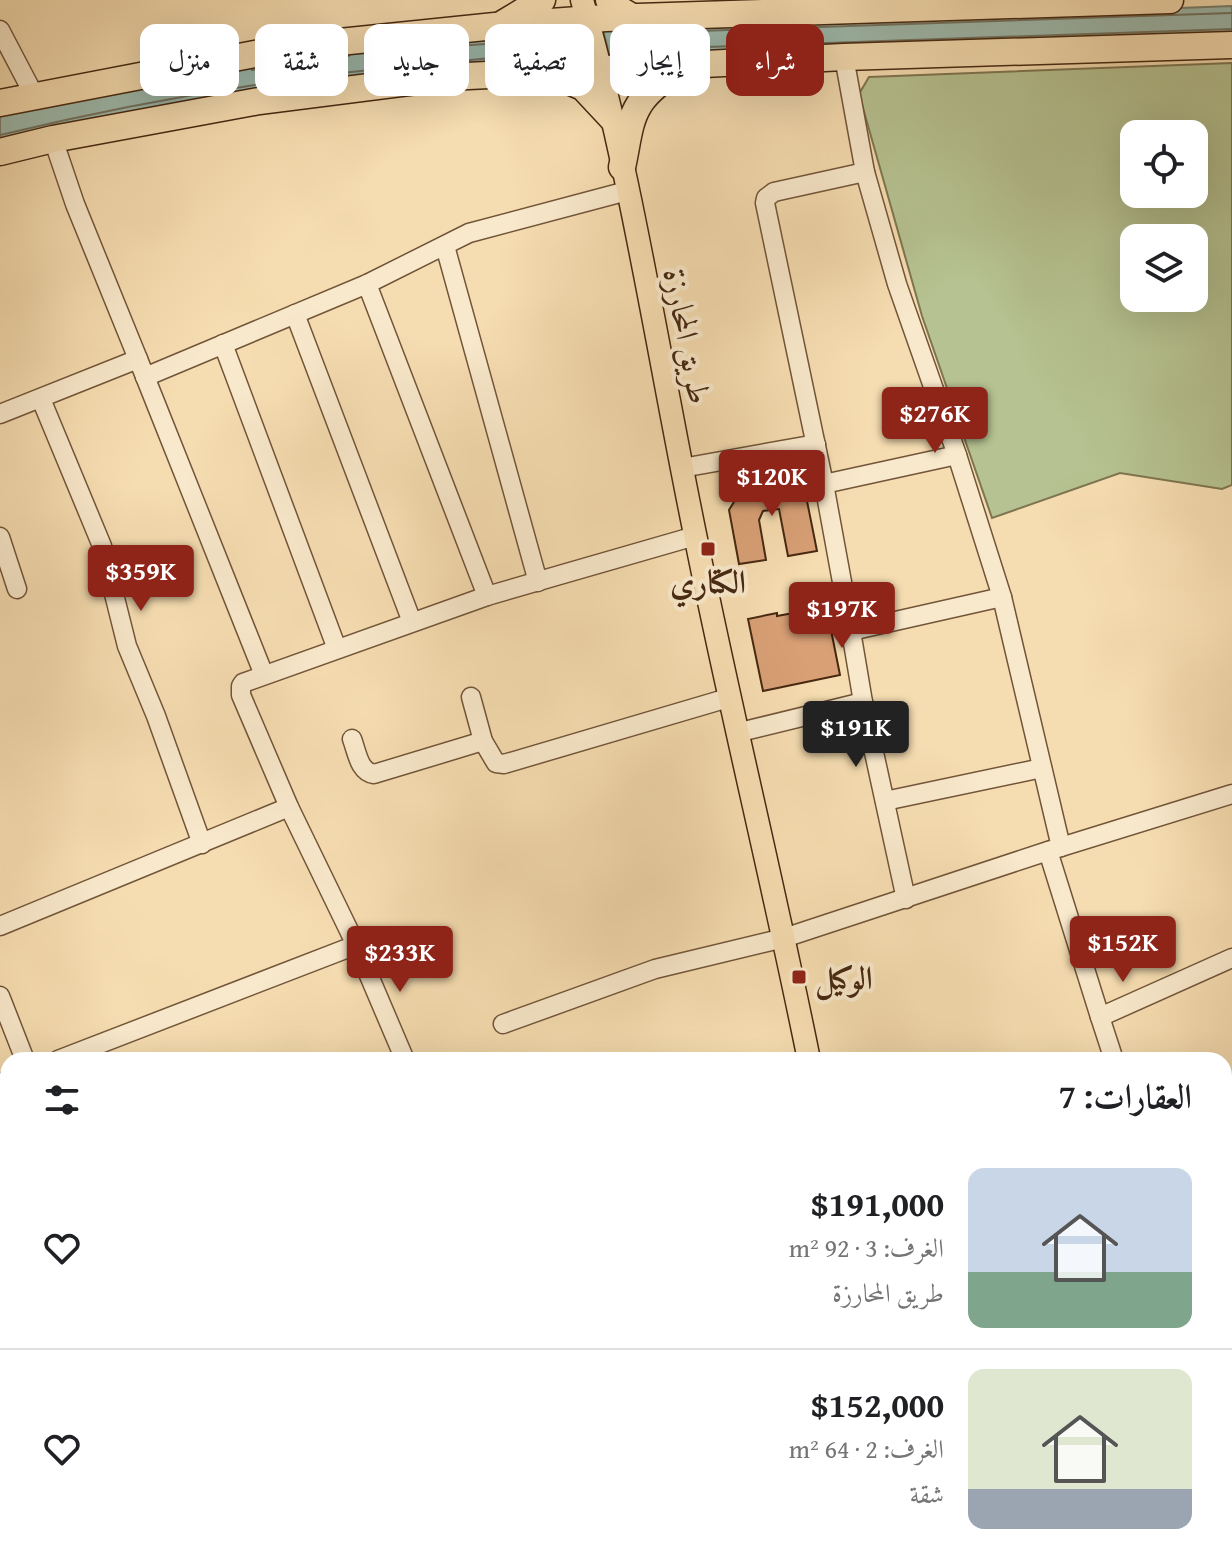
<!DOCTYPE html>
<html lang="ar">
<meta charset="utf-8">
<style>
body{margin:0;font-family:"Gentium Book Plus",Amiri,serif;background:#f2f2f2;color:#202124;direction:rtl;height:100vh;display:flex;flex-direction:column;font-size:30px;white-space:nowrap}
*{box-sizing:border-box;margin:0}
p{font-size:26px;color:#757577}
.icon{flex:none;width:44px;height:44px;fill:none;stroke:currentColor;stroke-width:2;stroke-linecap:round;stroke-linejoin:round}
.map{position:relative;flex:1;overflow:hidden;direction:ltr}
.panel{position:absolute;left:0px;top:1052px;width:1232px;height:512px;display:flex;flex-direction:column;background:#fff;border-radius:24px 24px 0 0;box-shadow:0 8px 32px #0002;direction:rtl}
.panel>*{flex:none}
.top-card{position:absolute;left:24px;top:24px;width:800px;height:72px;direction:rtl;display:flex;gap:16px}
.controls{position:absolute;left:1120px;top:120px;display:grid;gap:16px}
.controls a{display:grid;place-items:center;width:88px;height:88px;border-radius:16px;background:#fff;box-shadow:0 8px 32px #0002;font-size:40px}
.price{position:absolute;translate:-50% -68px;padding:0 18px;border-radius:8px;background:#8f2418;color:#fff;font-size:26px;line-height:52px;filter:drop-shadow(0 2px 4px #0008)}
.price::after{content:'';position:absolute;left:50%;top:48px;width:24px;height:18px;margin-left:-12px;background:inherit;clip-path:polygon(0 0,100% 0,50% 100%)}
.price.current{background:#222;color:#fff}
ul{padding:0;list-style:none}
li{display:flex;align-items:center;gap:24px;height:200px;padding:0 40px}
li+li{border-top:2px solid #e0e0e0}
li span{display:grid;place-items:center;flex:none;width:224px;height:160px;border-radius:16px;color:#555}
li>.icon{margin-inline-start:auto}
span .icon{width:96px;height:96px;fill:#fffc;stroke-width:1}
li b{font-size:34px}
h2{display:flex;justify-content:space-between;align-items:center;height:96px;padding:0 40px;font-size:34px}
.tag{padding:0 28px;border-radius:16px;background:#fff;box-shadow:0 8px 32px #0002;font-size:28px;line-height:72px}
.tag.current{background:#8f2418;color:#fff}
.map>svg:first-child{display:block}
.green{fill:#b6c291;stroke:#7e7551;stroke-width:2;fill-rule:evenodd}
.water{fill:#9dbbaf;stroke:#7a8070;stroke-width:2}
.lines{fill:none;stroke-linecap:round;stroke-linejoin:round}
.shore{stroke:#727260;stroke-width:2}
.building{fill:#d9a076;stroke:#462811;stroke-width:2}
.minor-casing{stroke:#725539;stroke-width:21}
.major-casing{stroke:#462811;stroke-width:25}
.highway-casing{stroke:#462811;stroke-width:29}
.minor{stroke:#f9e9cc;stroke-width:18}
.major{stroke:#f6ddb1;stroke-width:22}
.highway{stroke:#f6ddb1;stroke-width:26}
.poi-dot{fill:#8f2418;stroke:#f9e9cc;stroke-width:3}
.labels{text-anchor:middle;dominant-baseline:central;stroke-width:8;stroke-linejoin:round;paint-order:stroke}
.street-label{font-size:32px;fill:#462811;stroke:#f9e9cc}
.poi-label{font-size:32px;font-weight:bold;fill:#462811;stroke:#f9e9cc}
</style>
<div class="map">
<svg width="1232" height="1564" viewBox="0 0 1232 1564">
<rect width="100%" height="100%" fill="#f6ddb1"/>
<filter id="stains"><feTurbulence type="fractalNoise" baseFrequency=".0025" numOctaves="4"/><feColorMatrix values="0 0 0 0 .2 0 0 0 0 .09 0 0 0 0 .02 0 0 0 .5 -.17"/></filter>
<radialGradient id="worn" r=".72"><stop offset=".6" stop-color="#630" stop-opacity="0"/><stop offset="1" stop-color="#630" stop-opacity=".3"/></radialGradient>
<!-- green -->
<path class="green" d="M1232,63V485L1222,489L1120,473L992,518L922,316L859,94L869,77ZM1134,134H1194V194H1134ZM1134,238H1194V298H1134Z"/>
<!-- water -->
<g class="water">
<path d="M1232,6V37L610,58L603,30Z"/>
<path d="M578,30L585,56L0,144V110L215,67Z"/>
</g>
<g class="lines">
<!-- shore -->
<g class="shore">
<path d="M1232,13L671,32L617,37L614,41L616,48L620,50L1232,29"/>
<path d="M429,48L568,38L574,45L570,50L451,62"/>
<path d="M252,70L349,56"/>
<path d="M0,135C145,100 294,75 443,63"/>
</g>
</g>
<!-- building -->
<g class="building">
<path d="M802,476L817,551L788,556L779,509L763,511L759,520L766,560L739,564L729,510L744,486Z"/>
<path d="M825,600L840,675L763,691L748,619L777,613V616L799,612L798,606Z"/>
</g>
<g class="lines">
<!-- minor casing -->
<g class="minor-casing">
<g id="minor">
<path d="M0,30L34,95"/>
<path d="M844,57L865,172L897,284L957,455L1002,597L1061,847"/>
<path d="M53,139L75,204L138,359"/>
<path d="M865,172L774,192L766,198L765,203L824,484L957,455"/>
<path d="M445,246L538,582"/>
<path d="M367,284L487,596"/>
<path d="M295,314L412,622"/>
<path d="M223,344L337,649"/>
<path d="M145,377L367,284L469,233L627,191"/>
<path d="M41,399L102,546L127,646L156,716L202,844"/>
<path d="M0,414L138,359L264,675"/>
<path d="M682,468L816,444"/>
<path d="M824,484L851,631L1002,597"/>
<path d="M0,537L17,589"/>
<path d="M851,631L863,702L906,899"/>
<path d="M471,697L483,741"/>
<path d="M736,733L863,702"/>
<path d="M352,739C357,752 359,772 374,774L483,741L496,763L504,764L728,698"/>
<path d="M885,801L1042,768"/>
<path d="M1048,851L1100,1017"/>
<path d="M0,926L289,807L241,695V686L243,683L487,596L695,536"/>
<path d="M356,945L405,1060"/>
<path d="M0,996L25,1060"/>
<path d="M503,1024L655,969L784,938L1048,851L1232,794"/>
<path d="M58,1060L356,945L289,807"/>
<path d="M1114,1060L1100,1017L1232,958"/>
<path d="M0,1083L8,1080"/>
<path d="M1224,1104L1232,1101"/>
<path d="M0,1274L8,1270"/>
<path d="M1224,1327L1232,1324"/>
<path d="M0,1411L8,1407"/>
<path d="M1224,1478L1232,1476"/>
<path d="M0,1518L8,1532"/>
<path d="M22,1556L26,1564"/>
<path d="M598,1556L601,1564"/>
<path d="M1089,1556L1092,1564"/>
<path d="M197,1564L216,1556"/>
<path d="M771,1564L790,1556"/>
<path d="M981,1564L1004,1556"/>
</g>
</g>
<!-- major casing -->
<g class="major-casing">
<g id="major">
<path d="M582,0C632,176 659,360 696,539C731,713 774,886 809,1060"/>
<path d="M607,0L636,17"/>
<path d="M543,72L582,89L611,120"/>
<path d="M968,1556L972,1564"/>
</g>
</g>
<!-- highway casing -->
<g class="highway-casing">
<g id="highway">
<path d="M504,23L542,0"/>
<path d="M0,103L291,47L495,26L606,18L1170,0"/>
<path d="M0,152L53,139L259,101L448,77L844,57L1232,45"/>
<path d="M622,167C627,147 628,122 639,105C648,89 668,77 682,65"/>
</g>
</g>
<!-- minor -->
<use href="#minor" class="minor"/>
<!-- major -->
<use href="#major" class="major"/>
<!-- highway -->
<use href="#highway" class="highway"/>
</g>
<!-- markers -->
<g class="poi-dot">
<rect x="700" y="541" width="16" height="16" rx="4"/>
<rect x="791" y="969" width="16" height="16" rx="4"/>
</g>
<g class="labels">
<!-- street labels -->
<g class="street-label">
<text transform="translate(688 336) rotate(79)">طريق المحارزة</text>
</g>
<!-- poi labels -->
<g class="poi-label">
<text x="708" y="581">الكتاري</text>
<text x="815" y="977" text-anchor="start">الوكيل</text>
</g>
</g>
<rect width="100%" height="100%" filter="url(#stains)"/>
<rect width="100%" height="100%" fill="url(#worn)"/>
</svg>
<div class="controls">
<a><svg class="icon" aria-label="locate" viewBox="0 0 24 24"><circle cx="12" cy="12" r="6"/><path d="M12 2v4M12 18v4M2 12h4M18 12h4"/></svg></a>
<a><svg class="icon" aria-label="layers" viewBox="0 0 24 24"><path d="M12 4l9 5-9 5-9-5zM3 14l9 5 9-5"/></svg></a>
</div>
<b class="price" style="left:935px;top:455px">$276K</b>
<b class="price" style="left:772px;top:518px">$120K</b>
<b class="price" style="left:141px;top:613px">$359K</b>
<b class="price" style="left:842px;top:650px">$197K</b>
<b class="price current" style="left:856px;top:769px">$191K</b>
<b class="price" style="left:1123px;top:984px">$152K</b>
<b class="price" style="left:400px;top:994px">$233K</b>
<div class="top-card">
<a class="tag current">شراء</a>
<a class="tag">إيجار</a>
<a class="tag">تصفية</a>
<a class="tag">جديد</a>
<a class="tag">شقة</a>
<a class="tag">منزل</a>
</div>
<section class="panel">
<h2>العقارات: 7<svg class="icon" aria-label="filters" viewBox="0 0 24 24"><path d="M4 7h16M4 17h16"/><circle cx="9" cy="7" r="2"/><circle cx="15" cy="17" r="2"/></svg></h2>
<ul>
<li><span style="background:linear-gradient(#c9d6e8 65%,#7fa58c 0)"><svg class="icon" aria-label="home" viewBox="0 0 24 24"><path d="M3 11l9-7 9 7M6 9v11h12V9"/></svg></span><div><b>$191,000</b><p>الغرف: 3 · 92 m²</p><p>طريق المحارزة</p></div><svg class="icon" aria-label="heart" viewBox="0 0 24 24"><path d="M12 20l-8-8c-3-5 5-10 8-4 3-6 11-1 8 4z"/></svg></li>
<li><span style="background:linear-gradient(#dfe7d0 75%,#9aa5b1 0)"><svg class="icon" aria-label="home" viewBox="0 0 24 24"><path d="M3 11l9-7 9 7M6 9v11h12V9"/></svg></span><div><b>$152,000</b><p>الغرف: 2 · 64 m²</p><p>شقة</p></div><svg class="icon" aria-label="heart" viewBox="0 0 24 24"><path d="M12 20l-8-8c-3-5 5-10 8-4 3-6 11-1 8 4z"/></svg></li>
</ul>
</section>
</div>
